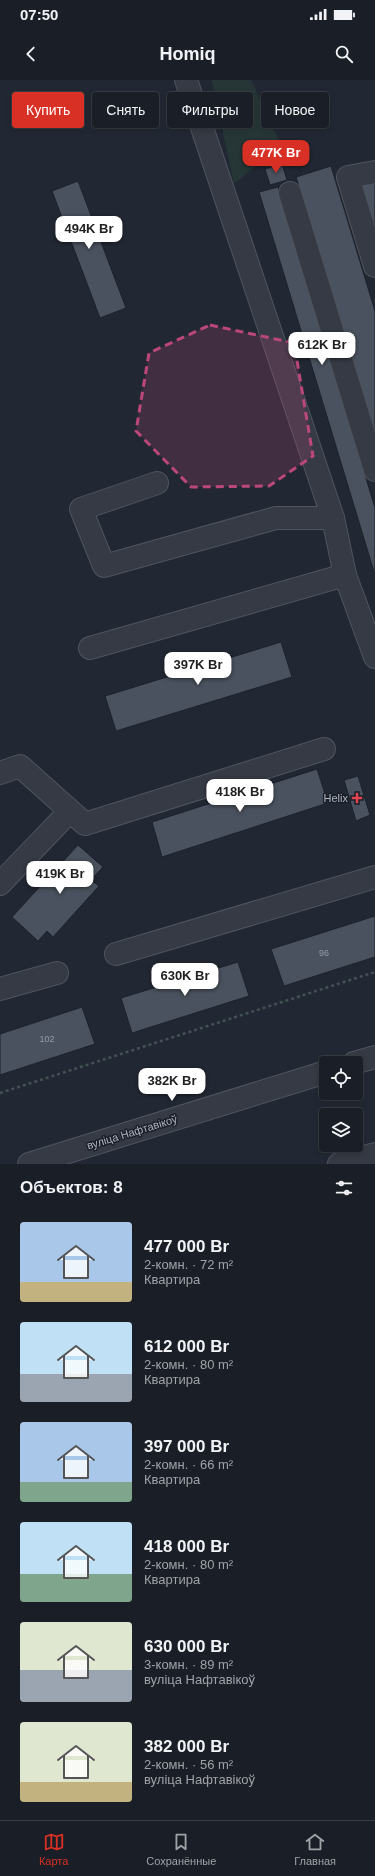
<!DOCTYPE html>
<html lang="ru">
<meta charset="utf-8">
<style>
body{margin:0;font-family:Arial,sans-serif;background:#23272e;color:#f1f3f6;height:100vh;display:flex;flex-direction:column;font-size:15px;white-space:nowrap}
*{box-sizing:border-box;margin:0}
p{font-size:13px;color:#9fa2a7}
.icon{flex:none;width:22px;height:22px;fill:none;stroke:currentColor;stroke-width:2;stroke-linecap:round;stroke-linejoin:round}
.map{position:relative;height:1084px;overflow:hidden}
.drawer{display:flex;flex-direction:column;background:#1a1e26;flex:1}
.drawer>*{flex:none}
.hud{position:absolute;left:12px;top:12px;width:351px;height:36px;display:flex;gap:8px}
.buttons{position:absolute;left:319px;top:976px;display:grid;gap:8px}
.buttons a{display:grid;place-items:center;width:44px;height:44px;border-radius:4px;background:#1a1e26;box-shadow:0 2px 6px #0003,0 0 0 1px #383c43;font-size:20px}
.price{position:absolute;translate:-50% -34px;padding:0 9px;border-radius:8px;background:#fff;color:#222;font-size:13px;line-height:26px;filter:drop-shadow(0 1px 2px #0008)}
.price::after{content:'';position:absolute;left:50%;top:24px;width:12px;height:9px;margin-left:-6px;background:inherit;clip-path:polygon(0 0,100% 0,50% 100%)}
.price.selected{background:#d93025;color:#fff}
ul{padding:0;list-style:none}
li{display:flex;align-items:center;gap:12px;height:100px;padding:0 20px}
li span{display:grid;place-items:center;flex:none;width:112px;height:80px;border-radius:4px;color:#555}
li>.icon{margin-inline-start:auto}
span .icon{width:48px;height:48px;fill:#fffc;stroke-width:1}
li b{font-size:17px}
h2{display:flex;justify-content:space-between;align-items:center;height:48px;padding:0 20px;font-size:17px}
.pill{padding:0 14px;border-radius:4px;background:#1a1e26;box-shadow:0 2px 6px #0003,0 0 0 1px #383c43;font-size:14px;line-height:36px}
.pill.selected{background:#d93025;color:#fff}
.status{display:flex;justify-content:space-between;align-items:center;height:28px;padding:0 20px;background:#1a1e26;direction:ltr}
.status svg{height:11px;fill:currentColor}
header{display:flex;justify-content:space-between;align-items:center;height:52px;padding:0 20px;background:#1a1e26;font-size:18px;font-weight:700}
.menu{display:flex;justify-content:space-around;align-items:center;height:56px;border-top:1px solid #383c43;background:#1a1e26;font-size:11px;color:#9fa2a7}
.menu a{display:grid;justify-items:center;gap:2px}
.menu .selected{color:#d93025}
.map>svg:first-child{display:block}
.green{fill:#263637}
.building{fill:#4a525f;stroke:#1c212b}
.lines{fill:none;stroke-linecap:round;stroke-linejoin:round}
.minor-casing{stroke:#4f555f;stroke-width:24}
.path{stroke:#435154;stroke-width:2.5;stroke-dasharray:3 3;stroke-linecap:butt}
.minor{stroke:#353a44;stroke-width:22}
.marked{fill:#bc477a;fill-opacity:0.2;stroke:#bc477a;stroke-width:3;stroke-dasharray:8 5;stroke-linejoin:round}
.health-dot{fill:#e0444e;stroke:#1a1f29;stroke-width:1.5}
.labels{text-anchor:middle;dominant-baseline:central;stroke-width:3;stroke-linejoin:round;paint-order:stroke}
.number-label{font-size:9px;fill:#969ca8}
.poi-label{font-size:11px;fill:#afb5c1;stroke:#1a1f29;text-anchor:end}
.street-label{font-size:11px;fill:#afb5c1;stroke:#1a1f29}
</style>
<div class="status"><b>07:50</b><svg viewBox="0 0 49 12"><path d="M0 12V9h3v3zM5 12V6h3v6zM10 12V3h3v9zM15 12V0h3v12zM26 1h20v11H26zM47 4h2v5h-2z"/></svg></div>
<header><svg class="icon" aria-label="back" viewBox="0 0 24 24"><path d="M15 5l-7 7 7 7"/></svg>Homiq<svg class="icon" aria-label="search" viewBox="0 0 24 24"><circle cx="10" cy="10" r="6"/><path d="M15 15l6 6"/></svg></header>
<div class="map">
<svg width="375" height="1084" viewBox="0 0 375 1084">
<rect width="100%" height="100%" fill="#222833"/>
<!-- green -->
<path class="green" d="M212,0H251L281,65L234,104Z"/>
<!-- building -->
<g class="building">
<path d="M282,84L287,100L270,105L265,89Z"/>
<path d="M331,86L375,231V354L296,97Z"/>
<path d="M375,99V150L360,103Z"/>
<path d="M78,101L126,228L100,238L52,111Z"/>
<path d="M278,107L375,428V495L259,112Z"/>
<path d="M281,562L292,597L116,651L105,616Z"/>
<path d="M317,689L328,723L162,777L152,742Z"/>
<path d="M358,696L370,735L356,741L344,700Z"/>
<path d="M78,765L103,787L91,800L99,806L53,857L47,851L38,861L12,837Z"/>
<path d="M375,836V877L284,906L271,869Z"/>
<path d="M238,882L249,916L132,953L121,918Z"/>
<path d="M82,927L95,964L0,995V954Z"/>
</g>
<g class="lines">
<!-- minor casing -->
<g class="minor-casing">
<g id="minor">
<path d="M186,0L333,438L345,495"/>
<path d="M375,92L348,97L375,186"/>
<path d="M290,113L375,390"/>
<path d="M157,403L81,429L104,486L276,438H333"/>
<path d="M90,568L345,495L375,577"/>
<path d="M0,693L20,686L85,744L324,669"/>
<path d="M0,804L70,731"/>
<path d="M116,874L375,797"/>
<path d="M0,909L57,893"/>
<path d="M354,983L375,977"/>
<path d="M29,1084L326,992"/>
<path d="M339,1084L375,1074"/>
</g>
</g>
<!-- path -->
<path class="path" d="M0,1013L375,892"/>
<!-- minor -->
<use href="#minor" class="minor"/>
</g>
<!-- marked area -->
<path class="marked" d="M210,245L294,263L313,376L269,406L191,407L136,351L149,273Z"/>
<!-- markers -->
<path class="health-dot" d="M355 712h4v4h4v4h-4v4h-4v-4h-4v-4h4z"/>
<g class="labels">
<!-- number labels -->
<g class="number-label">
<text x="324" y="873">96</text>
<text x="47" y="959">102</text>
</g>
<!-- poi labels -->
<g class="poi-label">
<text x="348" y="718">Helix</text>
</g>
<!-- street labels -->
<g class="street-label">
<text transform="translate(132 1052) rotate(-17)">вуліца Нафтавікоў</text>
</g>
</g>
</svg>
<div class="buttons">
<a><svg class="icon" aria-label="locate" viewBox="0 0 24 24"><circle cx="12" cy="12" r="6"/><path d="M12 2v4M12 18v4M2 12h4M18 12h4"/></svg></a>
<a><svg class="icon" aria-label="layers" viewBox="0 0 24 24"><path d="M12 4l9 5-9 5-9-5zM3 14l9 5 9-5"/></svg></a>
</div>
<b class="price selected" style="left:276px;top:94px">477K Br</b>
<b class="price" style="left:89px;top:170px">494K Br</b>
<b class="price" style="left:322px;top:286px">612K Br</b>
<b class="price" style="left:198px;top:606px">397K Br</b>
<b class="price" style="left:240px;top:733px">418K Br</b>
<b class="price" style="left:60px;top:815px">419K Br</b>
<b class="price" style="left:185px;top:917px">630K Br</b>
<b class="price" style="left:172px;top:1022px">382K Br</b>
<div class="hud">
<a class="pill selected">Купить</a>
<a class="pill">Снять</a>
<a class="pill">Фильтры</a>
<a class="pill">Новое</a>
</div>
</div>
<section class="drawer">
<h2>Объектов: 8<svg class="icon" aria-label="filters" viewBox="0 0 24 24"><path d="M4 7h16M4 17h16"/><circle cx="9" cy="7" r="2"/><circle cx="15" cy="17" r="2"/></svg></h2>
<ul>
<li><span style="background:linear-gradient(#a9c7e8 75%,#c2b280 0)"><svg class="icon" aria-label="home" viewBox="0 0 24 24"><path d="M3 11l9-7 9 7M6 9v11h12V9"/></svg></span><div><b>477 000 Br</b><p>2-комн. · 72 m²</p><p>Квартира</p></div></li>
<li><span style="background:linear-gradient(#bfe0f5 65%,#9aa5b1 0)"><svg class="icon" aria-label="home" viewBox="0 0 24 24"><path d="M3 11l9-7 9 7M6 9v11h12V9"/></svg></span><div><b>612 000 Br</b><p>2-комн. · 80 m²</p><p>Квартира</p></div></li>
<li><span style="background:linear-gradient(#a9c7e8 75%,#7fa58c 0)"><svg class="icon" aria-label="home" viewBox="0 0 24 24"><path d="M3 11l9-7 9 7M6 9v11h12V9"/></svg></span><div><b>397 000 Br</b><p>2-комн. · 66 m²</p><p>Квартира</p></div></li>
<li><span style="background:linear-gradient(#bfe0f5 65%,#7fa58c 0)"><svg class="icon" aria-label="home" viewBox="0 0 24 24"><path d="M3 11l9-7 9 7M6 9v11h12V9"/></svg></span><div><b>418 000 Br</b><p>2-комн. · 80 m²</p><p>Квартира</p></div></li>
<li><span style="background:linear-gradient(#dfe7d0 60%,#9aa5b1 0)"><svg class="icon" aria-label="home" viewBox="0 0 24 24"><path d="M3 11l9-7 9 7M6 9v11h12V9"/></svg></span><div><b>630 000 Br</b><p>3-комн. · 89 m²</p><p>вуліца Нафтавікоў</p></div></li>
<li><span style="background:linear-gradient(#dfe7d0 75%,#c2b280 0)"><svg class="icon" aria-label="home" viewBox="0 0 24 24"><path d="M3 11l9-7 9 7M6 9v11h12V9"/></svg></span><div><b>382 000 Br</b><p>2-комн. · 56 m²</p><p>вуліца Нафтавікоў</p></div></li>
</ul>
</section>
<nav class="menu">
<a class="selected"><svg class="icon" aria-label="map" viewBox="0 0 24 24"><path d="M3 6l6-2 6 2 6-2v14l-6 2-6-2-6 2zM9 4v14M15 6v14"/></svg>Карта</a>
<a><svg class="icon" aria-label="saved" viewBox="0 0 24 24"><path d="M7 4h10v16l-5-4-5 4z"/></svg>Сохранённые</a>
<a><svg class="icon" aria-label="home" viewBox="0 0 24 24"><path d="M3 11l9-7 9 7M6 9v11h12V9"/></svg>Главная</a>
</nav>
